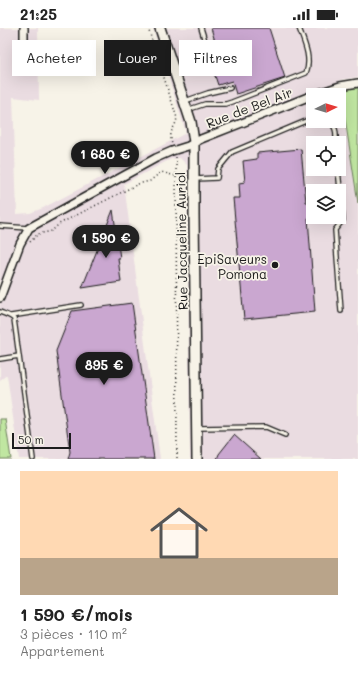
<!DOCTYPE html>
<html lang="fr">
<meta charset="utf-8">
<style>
body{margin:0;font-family:Mali,sans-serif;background:#f2f2f2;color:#222;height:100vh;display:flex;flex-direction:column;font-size:15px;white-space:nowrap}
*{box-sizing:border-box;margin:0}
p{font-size:13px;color:#767676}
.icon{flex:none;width:22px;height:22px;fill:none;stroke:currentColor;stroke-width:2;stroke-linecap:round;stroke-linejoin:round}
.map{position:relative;height:431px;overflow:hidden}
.drawer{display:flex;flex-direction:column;background:#fff;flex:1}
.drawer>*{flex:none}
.banner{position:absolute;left:12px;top:12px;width:334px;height:36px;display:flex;gap:8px}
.needle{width:26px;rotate:85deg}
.buttons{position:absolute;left:306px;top:60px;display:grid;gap:8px}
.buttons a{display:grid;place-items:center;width:40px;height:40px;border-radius:0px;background:#fff;box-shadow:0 4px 16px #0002;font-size:20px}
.scale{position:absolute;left:12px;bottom:10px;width:59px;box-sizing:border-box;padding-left:4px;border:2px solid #1c1c1c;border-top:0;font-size:11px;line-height:14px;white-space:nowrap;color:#1c1c1c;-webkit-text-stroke:3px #f7f3e8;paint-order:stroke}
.price{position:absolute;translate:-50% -34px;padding:0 9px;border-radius:14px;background:#1c1c1c;color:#fff;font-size:13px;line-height:26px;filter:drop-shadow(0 1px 2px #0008)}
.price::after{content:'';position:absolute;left:50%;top:24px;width:12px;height:9px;margin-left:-6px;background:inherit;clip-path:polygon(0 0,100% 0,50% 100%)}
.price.on{background:#222;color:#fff}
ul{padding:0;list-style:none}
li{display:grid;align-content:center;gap:8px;height:212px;padding:0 20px}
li+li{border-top:1px solid #e0e0e0}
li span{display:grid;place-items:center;height:124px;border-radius:0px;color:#555}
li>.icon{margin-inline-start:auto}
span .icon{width:72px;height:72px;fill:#fffc;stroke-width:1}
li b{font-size:17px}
.chip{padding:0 14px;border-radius:0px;background:#fff;box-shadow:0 4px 16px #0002;font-size:14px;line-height:36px}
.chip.on{background:#1c1c1c;color:#fff}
.status{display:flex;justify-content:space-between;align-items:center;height:28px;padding:0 20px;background:#fff;direction:ltr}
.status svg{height:11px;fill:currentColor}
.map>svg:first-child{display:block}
.built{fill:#eadce1;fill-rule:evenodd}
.green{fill:#c0e6a1;stroke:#6e815e}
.building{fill:#caa7d0;stroke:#1c1c1c}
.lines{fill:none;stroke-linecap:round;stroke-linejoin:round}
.service-casing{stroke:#1c1c1c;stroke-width:6}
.minor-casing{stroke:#1c1c1c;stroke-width:10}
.tertiary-casing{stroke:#1c1c1c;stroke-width:12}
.path{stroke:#1c1c1c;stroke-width:1.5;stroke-dasharray:1 3;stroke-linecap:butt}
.service{stroke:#f7f3e8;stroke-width:3.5}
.minor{stroke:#f7f3e8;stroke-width:7}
.tertiary{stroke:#f7f3e8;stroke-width:9}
.poi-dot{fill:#1c1c1c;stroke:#f7f3e8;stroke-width:1.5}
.labels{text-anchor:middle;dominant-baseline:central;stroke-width:3.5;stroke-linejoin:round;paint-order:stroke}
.street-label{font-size:13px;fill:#1c1c1c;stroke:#f7f3e8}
.poi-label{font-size:13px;fill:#1c1c1c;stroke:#f7f3e8;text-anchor:end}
</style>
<div class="status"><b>21:25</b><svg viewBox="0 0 49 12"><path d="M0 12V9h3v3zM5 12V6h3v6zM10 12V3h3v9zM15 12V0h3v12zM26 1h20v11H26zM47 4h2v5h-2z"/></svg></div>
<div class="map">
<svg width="358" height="431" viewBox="0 0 358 431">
<rect width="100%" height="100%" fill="#f7f3e8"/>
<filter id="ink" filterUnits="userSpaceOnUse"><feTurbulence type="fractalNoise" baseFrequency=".025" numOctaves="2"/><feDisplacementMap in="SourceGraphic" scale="8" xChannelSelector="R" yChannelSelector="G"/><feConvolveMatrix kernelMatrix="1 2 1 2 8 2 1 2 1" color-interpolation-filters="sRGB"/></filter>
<g filter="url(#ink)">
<!-- built -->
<path class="built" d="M0,0H38L39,72L13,69L17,186L30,185L43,180L186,105L153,0H358V49L340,52L358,170V431H190L187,137L180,130L171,131L124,156L160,431H19L7,347L0,352ZM313,67H339V93H313ZM313,115H339V141H313ZM313,163H339V189H313Z"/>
<!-- green -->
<g class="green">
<path d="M358,55V175L340,58Z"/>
<path d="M0,391H5L11,431H0Z"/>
</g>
<!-- building -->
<g class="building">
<path d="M211,0H269L285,50L236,66L232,53L218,57L207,24L217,20Z"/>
<path d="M301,121L306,174H310L311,189L308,190L315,284L244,291L233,170H240L239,155L245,154L243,133L257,131V125Z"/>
<path d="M113,182L120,230H118L121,254L82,260Z"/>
<path d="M132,275L154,431H68L70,424L56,323L72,283Z"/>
<path d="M234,407L261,431H217L219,426Z"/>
</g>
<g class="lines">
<!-- service casing -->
<g class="service-casing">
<g id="service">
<path d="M201,0L205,13"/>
<path d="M185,73L208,65L230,60"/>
<path d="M187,82L205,76H226L232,74L306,45C312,30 304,14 299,0"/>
<path d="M329,93C337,99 336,106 336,115"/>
<path d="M338,141L343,192L335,202L341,283"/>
<path d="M195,151L217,150L218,141L232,124L313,90"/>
<path d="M0,198L28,200"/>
<path d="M0,284C4,286 10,287 14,291L19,328"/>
<path d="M11,288L81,277"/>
<path d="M0,331L19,328L33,431"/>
<path d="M198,400L266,399L285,407"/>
</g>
</g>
<!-- minor casing -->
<g class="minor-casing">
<g id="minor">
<path d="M24,0V23"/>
<path d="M313,67L340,58L358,55"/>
<path d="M0,270L20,216L29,200L156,130L172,123L188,118L201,111L313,67"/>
</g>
</g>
<!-- tertiary casing -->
<g class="tertiary-casing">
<path id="tertiary" d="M160,0L191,94L194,114V187L197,431"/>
</g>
<!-- path -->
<g class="path">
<path d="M148,0L177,90C175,102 168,101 172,116"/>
<path d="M176,129L177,431"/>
<path d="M30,214L38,206L52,203L59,196L138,156L150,153L161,144L176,148"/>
</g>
<!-- service -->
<use href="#service" class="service"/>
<!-- minor -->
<use href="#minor" class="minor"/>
<!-- tertiary -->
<use href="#tertiary" class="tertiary"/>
</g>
</g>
<!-- markers -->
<circle class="poi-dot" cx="275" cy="237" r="4"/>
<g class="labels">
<!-- street labels -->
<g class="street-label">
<text transform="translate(249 79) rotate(-21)">Rue de Bel Air</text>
<text transform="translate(181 213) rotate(-91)">Rue Jacqueline Auriol</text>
</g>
<!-- poi labels -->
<g class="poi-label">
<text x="267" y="230">EpiSaveurs<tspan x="267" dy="15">Pomona</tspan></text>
</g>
</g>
</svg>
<div class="buttons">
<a><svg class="needle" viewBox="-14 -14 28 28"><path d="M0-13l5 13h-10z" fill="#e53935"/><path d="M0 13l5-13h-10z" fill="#767676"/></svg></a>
<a><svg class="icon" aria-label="locate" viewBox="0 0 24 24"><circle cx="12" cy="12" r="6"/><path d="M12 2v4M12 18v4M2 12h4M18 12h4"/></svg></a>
<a><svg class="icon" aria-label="layers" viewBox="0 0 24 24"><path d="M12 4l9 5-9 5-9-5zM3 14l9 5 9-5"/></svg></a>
</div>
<div class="scale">50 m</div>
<b class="price" style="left:105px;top:147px">1 680 €</b>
<b class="price on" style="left:106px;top:231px">1 590 €</b>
<b class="price" style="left:104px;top:358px">895 €</b>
<div class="banner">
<a class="chip">Acheter</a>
<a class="chip on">Louer</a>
<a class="chip">Filtres</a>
</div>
</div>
<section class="drawer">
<ul>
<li><span style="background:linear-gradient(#ffd9b3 70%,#b9a48a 0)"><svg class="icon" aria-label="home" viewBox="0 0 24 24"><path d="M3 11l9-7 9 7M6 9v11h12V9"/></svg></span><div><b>1 590 €/mois</b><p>3 pièces · 110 m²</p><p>Appartement</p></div></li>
</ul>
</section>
